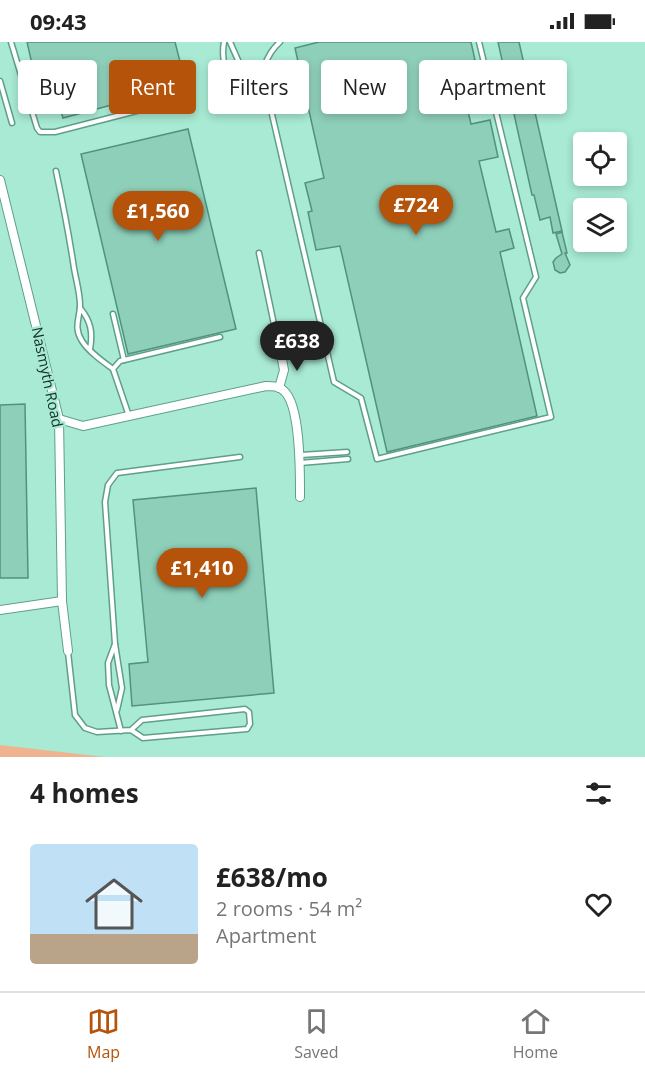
<!DOCTYPE html>
<meta charset="utf-8">
<style>
body{margin:0;font-family:"Open Sans",sans-serif;background:#f2f2f2;color:#222;height:100vh;display:flex;flex-direction:column;font-size:22px;white-space:nowrap}
*{box-sizing:border-box;margin:0}
p{font-size:20px;color:#767676}
.icon{flex:none;width:33px;height:33px;fill:none;stroke:currentColor;stroke-width:2;stroke-linecap:round;stroke-linejoin:round}
.map{position:relative;height:715px;overflow:hidden}
.panel{display:flex;flex-direction:column;background:#fff;flex:1}
.panel>*{flex:none}
.top-card{position:absolute;left:18px;top:18px;width:609px;height:54px;display:flex;gap:12px}
.tools{position:absolute;left:573px;top:90px;display:grid;gap:12px}
.tools a{display:grid;place-items:center;width:54px;height:54px;border-radius:6px;background:#fff;box-shadow:0 3px 9px #0003;font-size:30px}
.price{position:absolute;translate:-50% -51px;padding:0 14px;border-radius:21px;background:#b45309;color:#fff;font-size:20px;line-height:39px;filter:drop-shadow(0 2px 3px #0008)}
.price::after{content:'';position:absolute;left:50%;top:36px;width:18px;height:14px;margin-left:-9px;background:inherit;clip-path:polygon(0 0,100% 0,50% 100%)}
.price.selected{background:#222;color:#fff}
ul{padding:0;list-style:none}
li{display:flex;align-items:center;gap:18px;height:150px;padding:0 30px}
li span{display:grid;place-items:center;flex:none;width:168px;height:120px;border-radius:6px;color:#555}
li>.icon{margin-inline-start:auto}
span .icon{width:72px;height:72px;fill:#fffc;stroke-width:1}
li b{font-size:26px}
h2{display:flex;justify-content:space-between;align-items:center;height:72px;padding:0 30px;font-size:26px}
.tag{padding:0 21px;border-radius:6px;background:#fff;box-shadow:0 3px 9px #0003;font-size:21px;line-height:54px}
.tag.selected{background:#b45309;color:#fff}
.status{display:flex;justify-content:space-between;align-items:center;height:42px;padding:0 30px;background:#fff;direction:ltr}
.status svg{height:16px;fill:currentColor}
.menu{display:flex;justify-content:space-around;align-items:center;height:84px;border-top:2px solid #e0e0e0;background:#fff;font-size:16px;color:#767676}
.menu a{display:grid;justify-items:center;gap:3px}
.menu .selected{color:#b45309}
.map>svg:first-child{display:block}
.green{fill:#f0b38f}
.building{fill:#8ecfb9;stroke:#52927d;stroke-width:1.5}
.lines{fill:none;stroke-linecap:round;stroke-linejoin:round}
.service-casing{stroke:#5f9f8a;stroke-width:7}
.minor-casing{stroke:#5f9f8a;stroke-width:10}
.service{stroke:#fff;stroke-width:4}
.minor{stroke:#fff;stroke-width:8}
.labels{text-anchor:middle;dominant-baseline:central;stroke-width:4.5;stroke-linejoin:round;paint-order:stroke}
.street-label{font-size:15px;fill:#142f27;stroke:#a8ead3}
</style>
<div class="status"><b>09:43</b><svg viewBox="0 0 49 12"><path d="M0 12V9h3v3zM5 12V6h3v6zM10 12V3h3v9zM15 12V0h3v12zM26 1h20v11H26zM47 4h2v5h-2z"/></svg></div>
<div class="map">
<svg width="645" height="715" viewBox="0 0 645 715">
<rect width="100%" height="100%" fill="#a8ead3"/>
<!-- green -->
<path class="green" d="M0,703L105,715H0Z"/>
<!-- building -->
<g class="building">
<path d="M27,0H175L186,43L63,76L50,32L35,35Z"/>
<path d="M319,0H471L475,18L457,23L471,82L490,78L498,115L479,119L496,190L509,187L514,206L500,210L537,374L387,410L340,204L316,208L308,170L312,169L305,141L324,136L295,6Z"/>
<path d="M498,0H519L562,189L553,191L550,175L540,178L534,153H532Z"/>
<path d="M188,87L236,287L128,312L81,112Z"/>
<path d="M562,190L567,211H565L570,223L565,230L560,231L555,228L553,220L556,216L562,212L556,192Z"/>
<path d="M25,362L28,536H0V363Z"/>
<path d="M256,446L274,651L132,664L129,622L148,620L133,458Z"/>
</g>
<g class="lines">
<!-- service casing -->
<g class="service-casing">
<g id="service">
<path d="M11,0L37,86L40,90H55L179,58"/>
<path d="M224,0C221,15 227,51 243,58C247,60 253,59 257,61C262,62 266,65 271,68L334,340L361,356L377,417L551,375L523,256L536,235L479,0"/>
<path d="M230,0L256,59"/>
<path d="M0,39L12,81"/>
<path d="M257,60C261,38 262,16 280,0"/>
<path d="M56,129C63,162 69,193 74,226C76,238 80,251 80,263C80,276 73,285 82,299C89,310 102,319 113,327"/>
<path d="M259,211L280,311"/>
<path d="M80,266C91,279 93,291 90,307"/>
<path d="M113,272L124,318"/>
<path d="M129,374L113,327L120,319L220,295"/>
<path d="M301,413L347,410"/>
<path d="M300,421L348,417"/>
<path d="M115,602L105,460L108,443L117,431L240,415"/>
<path d="M68,610L75,673L85,686L97,690L131,688L142,678L245,667L249,670L250,682L247,687L143,696L131,688"/>
<path d="M117,668L122,646L115,602L108,621L109,643L121,689"/>
</g>
</g>
<!-- minor casing -->
<g class="minor-casing">
<g id="minor">
<path d="M0,138L59,377L62,559L68,609"/>
<path d="M279,346L284,328L281,312"/>
<path d="M59,377L83,384L266,344C273,344 279,344 284,349C301,364 300,432 300,455"/>
<path d="M0,568L62,559"/>
</g>
</g>
<!-- service -->
<use href="#service" class="service"/>
<!-- minor -->
<use href="#minor" class="minor"/>
</g>
<g class="labels">
<!-- street labels -->
<g class="street-label">
<text transform="translate(48 335) rotate(78)">Nasmyth Road</text>
</g>
</g>
</svg>
<div class="tools">
<a><svg class="icon" aria-label="locate" viewBox="0 0 24 24"><circle cx="12" cy="12" r="6"/><path d="M12 2v4M12 18v4M2 12h4M18 12h4"/></svg></a>
<a><svg class="icon" aria-label="layers" viewBox="0 0 24 24"><path d="M12 4l9 5-9 5-9-5zM3 14l9 5 9-5"/></svg></a>
</div>
<b class="price" style="left:416px;top:194px">£724</b>
<b class="price" style="left:158px;top:200px">£1,560</b>
<b class="price selected" style="left:297px;top:330px">£638</b>
<b class="price" style="left:202px;top:557px">£1,410</b>
<div class="top-card">
<a class="tag">Buy</a>
<a class="tag selected">Rent</a>
<a class="tag">Filters</a>
<a class="tag">New</a>
<a class="tag">Apartment</a>
</div>
</div>
<section class="panel">
<h2>4 homes<svg class="icon" aria-label="filters" viewBox="0 0 24 24"><path d="M4 7h16M4 17h16"/><circle cx="9" cy="7" r="2"/><circle cx="15" cy="17" r="2"/></svg></h2>
<ul>
<li><span style="background:linear-gradient(#bfe0f5 75%,#b9a48a 0)"><svg class="icon" aria-label="home" viewBox="0 0 24 24"><path d="M3 11l9-7 9 7M6 9v11h12V9"/></svg></span><div><b>£638/mo</b><p>2 rooms · 54 m²</p><p>Apartment</p></div><svg class="icon" aria-label="heart" viewBox="0 0 24 24"><path d="M12 20l-8-8c-3-5 5-10 8-4 3-6 11-1 8 4z"/></svg></li>
</ul>
</section>
<nav class="menu">
<a class="selected"><svg class="icon" aria-label="map" viewBox="0 0 24 24"><path d="M3 6l6-2 6 2 6-2v14l-6 2-6-2-6 2zM9 4v14M15 6v14"/></svg>Map</a>
<a><svg class="icon" aria-label="saved" viewBox="0 0 24 24"><path d="M7 4h10v16l-5-4-5 4z"/></svg>Saved</a>
<a><svg class="icon" aria-label="home" viewBox="0 0 24 24"><path d="M3 11l9-7 9 7M6 9v11h12V9"/></svg>Home</a>
</nav>
